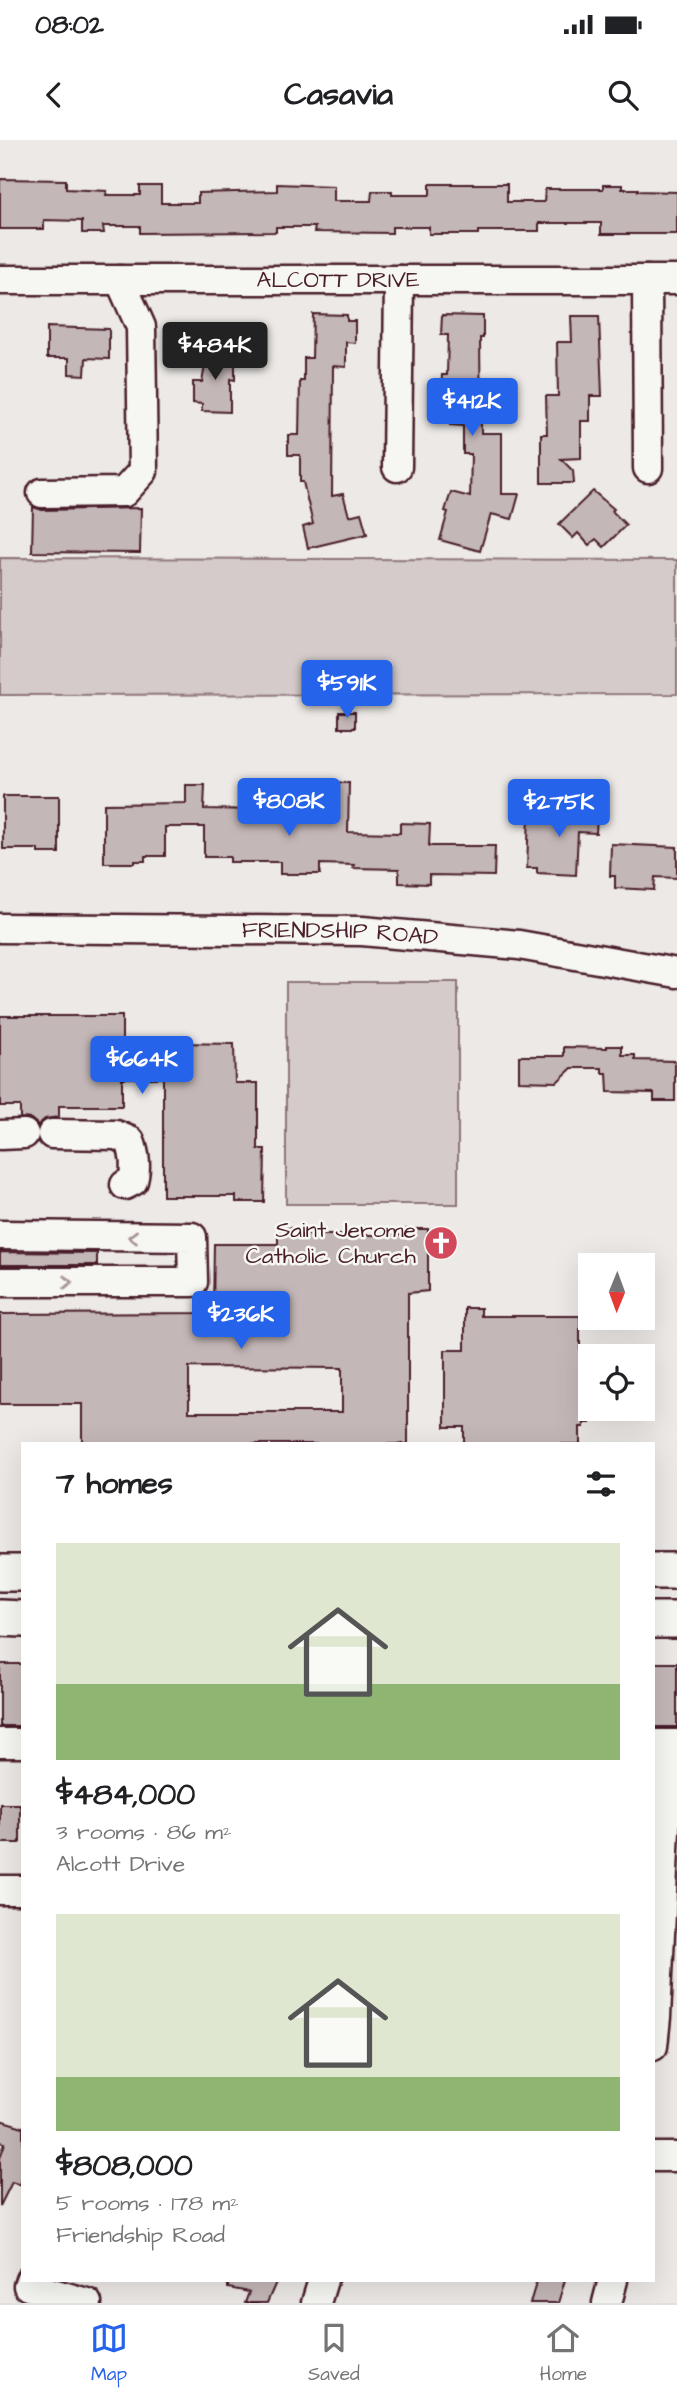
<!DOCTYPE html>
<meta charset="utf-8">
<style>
body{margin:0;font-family:"Architects Daughter",sans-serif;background:#f2f2f2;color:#202124;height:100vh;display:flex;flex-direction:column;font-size:26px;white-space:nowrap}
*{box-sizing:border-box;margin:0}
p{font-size:23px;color:#757577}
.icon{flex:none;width:38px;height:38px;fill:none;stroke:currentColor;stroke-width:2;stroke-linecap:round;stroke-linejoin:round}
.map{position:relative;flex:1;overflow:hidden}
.panel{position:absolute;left:21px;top:1302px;width:634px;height:840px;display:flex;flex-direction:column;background:#fff;border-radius:0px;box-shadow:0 7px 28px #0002}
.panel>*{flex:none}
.needle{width:46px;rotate:181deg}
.tools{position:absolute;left:578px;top:1113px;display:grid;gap:14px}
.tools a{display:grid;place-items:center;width:77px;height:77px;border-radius:0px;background:#fff;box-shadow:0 7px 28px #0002;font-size:35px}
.price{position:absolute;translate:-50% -60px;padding:0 16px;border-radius:7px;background:#2563eb;color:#fff;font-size:23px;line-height:46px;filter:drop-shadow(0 2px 4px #0008)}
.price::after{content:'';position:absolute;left:50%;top:42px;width:21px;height:16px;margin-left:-10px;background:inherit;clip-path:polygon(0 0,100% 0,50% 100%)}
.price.selected{background:#222;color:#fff}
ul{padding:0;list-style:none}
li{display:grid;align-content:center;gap:14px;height:371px;padding:0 35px}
li span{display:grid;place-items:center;height:217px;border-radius:0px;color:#555}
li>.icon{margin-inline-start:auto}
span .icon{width:126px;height:126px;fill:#fffc;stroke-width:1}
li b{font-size:30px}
h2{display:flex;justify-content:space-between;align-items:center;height:84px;padding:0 35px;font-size:30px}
.status{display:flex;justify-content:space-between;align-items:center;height:49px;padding:0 35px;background:#fff;direction:ltr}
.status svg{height:19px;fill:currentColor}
header{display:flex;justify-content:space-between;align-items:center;height:91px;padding:0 35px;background:#fff;font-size:32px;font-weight:700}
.menu{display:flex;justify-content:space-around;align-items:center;height:98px;border-top:2px solid #e0e0e0;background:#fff;font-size:19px;color:#757577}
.menu a{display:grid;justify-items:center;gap:4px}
.menu .selected{color:#2563eb}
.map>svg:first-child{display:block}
.green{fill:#d4cbca;stroke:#8f757a;stroke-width:2}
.building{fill:#c4b7b7;stroke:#4a1f2b;stroke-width:2;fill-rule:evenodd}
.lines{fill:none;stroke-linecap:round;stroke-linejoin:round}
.minor-casing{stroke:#4a1f2b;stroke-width:33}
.major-casing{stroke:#4a1f2b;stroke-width:40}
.minor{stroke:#f6f6f2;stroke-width:28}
.major{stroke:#f6f6f2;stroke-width:35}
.oneway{stroke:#a99598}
.labels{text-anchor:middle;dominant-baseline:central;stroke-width:5;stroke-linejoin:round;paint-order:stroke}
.street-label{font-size:23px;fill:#4a1f2b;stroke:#f6f6f2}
.poi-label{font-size:23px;fill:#4a1f2b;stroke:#f6f6f2;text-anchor:end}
</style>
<div class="status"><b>08:02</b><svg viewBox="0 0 49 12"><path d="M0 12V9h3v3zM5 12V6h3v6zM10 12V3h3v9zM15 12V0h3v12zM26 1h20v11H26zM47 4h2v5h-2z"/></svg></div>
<header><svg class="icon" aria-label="back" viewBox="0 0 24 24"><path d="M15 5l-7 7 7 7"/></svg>Casavia<svg class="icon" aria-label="search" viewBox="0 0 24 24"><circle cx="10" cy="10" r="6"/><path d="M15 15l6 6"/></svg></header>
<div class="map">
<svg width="677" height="2163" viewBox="0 0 677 2163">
<rect width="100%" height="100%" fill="#ece9e6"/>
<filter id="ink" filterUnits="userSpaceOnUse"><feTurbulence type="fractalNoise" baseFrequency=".0143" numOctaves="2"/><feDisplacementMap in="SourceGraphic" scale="14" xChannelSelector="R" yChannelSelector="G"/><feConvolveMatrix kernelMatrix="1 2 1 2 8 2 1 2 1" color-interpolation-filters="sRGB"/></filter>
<g filter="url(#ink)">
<!-- green -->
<g class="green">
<path d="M0,418L677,420V554L0,555Z"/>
<rect x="286" y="842" width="172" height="222"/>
</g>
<!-- building -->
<g class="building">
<path d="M0,39L66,40V49L107,51L106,55H140V46H161V63H198V53L277,51V44L334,46V61H371L372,51H392V55H430V44H507V62H544L545,49H603V45H622V49H638V51L677,52V94H601V83H539V91H478V94H429V87H392V93L314,92L315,87H276V92L140,93V86H103L104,93H82V81L44,80V89H0Z"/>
<path d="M313,174L347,175V181H355V203L346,202V227L333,226L332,356L343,354L349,376L361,373L367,394L308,408L303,387L313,384L303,342H300V315H288V295H299L300,241H304V218H312Z"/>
<path d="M442,175L483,176V198H480L481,293H502V354H519L512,379L491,374L480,411L440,400L448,372L445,371L451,352L470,357L471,314H463V286L450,285V254H441L442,235H447L448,195H441Z"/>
<path d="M571,176H599L602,256H590V281H581V318L561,319L573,331L574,343H541V294H547L546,256H558L557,202H572Z"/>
<path d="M47,187L109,189V219L86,218L85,235L69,234V218H47Z"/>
<path d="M207,207H228V223L235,224V240L230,239V272L202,271V264L193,263V242H202L205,226H207Z"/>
<path d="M593,351L614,369L612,371L626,385L604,407L596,399L589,405L578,393L573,398L559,384Z"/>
<path d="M33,367L42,370L141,368L140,413L32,412Z"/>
<rect x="339" y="572" width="16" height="16"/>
<path d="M311,642L349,643L348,692L400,693V683L430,684L429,706H495L494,736L429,735V744L399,743V729L353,728L354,725L320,724V734H280V722H230V717H204V687H165V716H145V721H135V723H104V664L186,663V645H205L204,669L311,671Z"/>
<path d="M3,656H59V713H38V709H3Z"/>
<path d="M575,660L598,661L596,693L578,692L576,735L537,733V728H527L529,674L574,676Z"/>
<path d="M611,704L677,707V738L655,737L654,750L615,748V736H610Z"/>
<path d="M0,876H122V902L234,904L235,943H258V1009H265L264,1062H236V1056H163V938H122V966H59V977L45,979L38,985L31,979L20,978V966H0Z"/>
<path d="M607,906H622V915H635V920L675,921V961H654V953L608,952L607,933H602V928H572L557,942L519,941V916H564V907L607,908Z"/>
<path d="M278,1088H305V1095H406V1089H428V1151L408,1153V1304H82V1264H0V1174L213,1173L214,1104H278ZM189,1227L342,1228V1272H189Z"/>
<path d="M0,1112L97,1113V1125H0Z"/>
<path d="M465,1168H481V1176H580V1210H584V1215H590V1283H584V1287H580V1304H464V1287H445V1210H465Z"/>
<rect x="653" y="1523" width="24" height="64"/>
<rect x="0" y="1524" width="23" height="62"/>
<rect x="0" y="1664" width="20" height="39"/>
<path d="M0,1980L23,1987V2035L20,2045L12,2042L0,2066V2018L5,2003L0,2002Z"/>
<path d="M228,2140H277L267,2163H245L249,2152L228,2148Z"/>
<path d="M537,2140H565L558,2163H530Z"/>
</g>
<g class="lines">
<!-- minor casing -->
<g class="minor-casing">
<g id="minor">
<path id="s1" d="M0,140H677"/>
<path d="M647,140L648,328"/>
<path d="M397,327L399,140"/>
<path d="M42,353L124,352L143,331L141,187L120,140"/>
<path id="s2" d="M0,788L362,791L519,805L677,833"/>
<path d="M52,994L116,995L130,1001C135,1014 137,1026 133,1041L125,1045"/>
<path d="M0,995L24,994"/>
<path d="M0,1095L192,1097L193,1142H0"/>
<path d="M0,1603H23"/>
<path d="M653,1604H677"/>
<path d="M0,1750H23"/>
<path d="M653,1906L656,1877L668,1627"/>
<path d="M653,2017H677"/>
<path d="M30,2140L28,2146L87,2163"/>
<path d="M316,2163L323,2140"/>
<path d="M607,2163L613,2140"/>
</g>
</g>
<!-- major casing -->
<g class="major-casing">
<g id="major">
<path d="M653,1431H677"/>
<path d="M0,1433H23"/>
<path d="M0,1478L23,1479"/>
<path d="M653,1480H677"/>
</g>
</g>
<!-- minor -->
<use href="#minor" class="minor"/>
<!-- major -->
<use href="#major" class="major"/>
</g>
<!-- one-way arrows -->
<defs><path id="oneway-chevron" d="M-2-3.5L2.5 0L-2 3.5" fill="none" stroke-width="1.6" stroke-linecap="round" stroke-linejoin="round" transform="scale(1.75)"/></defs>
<g class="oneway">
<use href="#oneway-chevron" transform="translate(133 1097) rotate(-179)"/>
<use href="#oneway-chevron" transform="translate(68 1142)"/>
</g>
</g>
<!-- icons -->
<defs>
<g id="church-disc" transform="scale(1.75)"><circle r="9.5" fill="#d1495b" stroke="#f6f6f2"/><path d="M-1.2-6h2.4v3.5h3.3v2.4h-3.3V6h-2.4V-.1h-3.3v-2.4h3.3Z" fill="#fff"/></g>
</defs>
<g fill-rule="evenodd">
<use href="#church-disc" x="441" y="1103"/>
</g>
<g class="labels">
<!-- street labels -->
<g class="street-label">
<text stroke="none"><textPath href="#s1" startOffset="338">ALCOTT DRIVE</textPath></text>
<text stroke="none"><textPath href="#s2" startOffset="340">FRIENDSHIP ROAD</textPath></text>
</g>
<!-- poi labels -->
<g class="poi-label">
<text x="416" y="1090">Saint Jerome<tspan x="416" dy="26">Catholic Church</tspan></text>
</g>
</g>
</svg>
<div class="tools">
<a><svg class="needle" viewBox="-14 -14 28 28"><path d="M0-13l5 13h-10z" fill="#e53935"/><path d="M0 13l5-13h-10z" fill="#757577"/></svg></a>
<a><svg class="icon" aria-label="locate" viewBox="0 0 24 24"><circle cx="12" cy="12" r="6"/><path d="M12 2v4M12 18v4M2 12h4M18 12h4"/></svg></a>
</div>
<b class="price selected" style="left:215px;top:242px">$484K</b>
<b class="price" style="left:472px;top:298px">$412K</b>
<b class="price" style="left:347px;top:580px">$591K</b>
<b class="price" style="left:289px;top:698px">$808K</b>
<b class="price" style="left:559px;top:699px">$275K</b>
<b class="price" style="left:142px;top:956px">$664K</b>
<b class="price" style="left:241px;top:1211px">$236K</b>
<section class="panel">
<h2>7 homes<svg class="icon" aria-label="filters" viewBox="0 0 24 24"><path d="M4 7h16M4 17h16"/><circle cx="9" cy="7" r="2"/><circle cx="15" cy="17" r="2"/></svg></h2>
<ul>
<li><span style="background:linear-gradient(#dfe7d0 65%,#8fb573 0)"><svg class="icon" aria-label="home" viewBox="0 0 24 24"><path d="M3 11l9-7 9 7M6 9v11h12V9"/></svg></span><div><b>$484,000</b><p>3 rooms · 86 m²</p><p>Alcott Drive</p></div></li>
<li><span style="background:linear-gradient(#dfe7d0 75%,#8fb573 0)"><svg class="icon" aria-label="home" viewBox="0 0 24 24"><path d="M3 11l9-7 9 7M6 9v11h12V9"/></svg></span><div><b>$808,000</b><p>5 rooms · 178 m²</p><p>Friendship Road</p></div></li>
</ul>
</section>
</div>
<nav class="menu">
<a class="selected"><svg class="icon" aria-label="map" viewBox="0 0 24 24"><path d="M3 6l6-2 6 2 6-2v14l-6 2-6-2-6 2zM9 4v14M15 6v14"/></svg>Map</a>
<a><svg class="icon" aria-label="saved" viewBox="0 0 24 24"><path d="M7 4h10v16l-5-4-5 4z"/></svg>Saved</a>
<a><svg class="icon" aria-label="home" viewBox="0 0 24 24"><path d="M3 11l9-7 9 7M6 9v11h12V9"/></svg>Home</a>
</nav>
